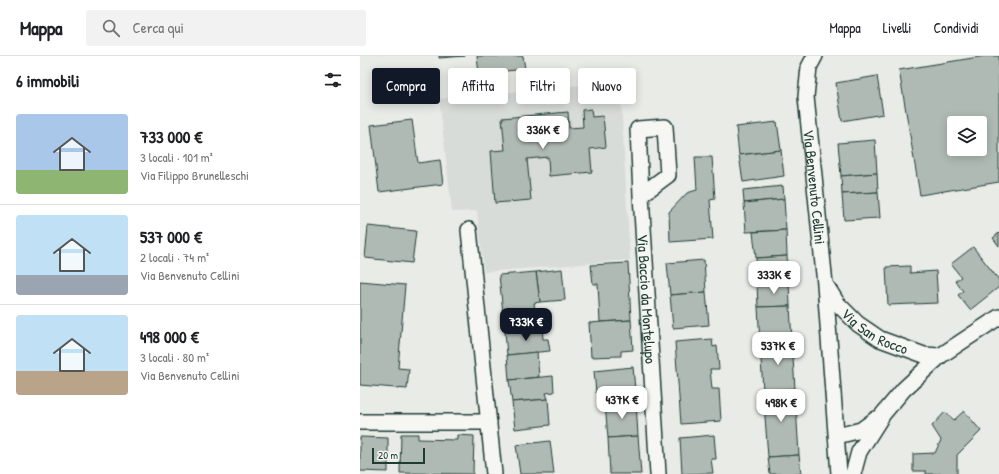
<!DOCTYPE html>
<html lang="it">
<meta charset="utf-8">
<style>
body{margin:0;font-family:"Patrick Hand",sans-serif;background:#f2f2f2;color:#202124;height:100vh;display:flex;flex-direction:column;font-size:15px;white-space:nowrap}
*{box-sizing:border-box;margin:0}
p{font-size:13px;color:#757577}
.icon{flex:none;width:22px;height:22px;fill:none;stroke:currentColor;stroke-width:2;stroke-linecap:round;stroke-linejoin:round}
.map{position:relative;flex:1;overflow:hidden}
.drawer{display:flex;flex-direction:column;background:#fff;width:360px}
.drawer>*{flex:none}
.top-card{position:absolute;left:12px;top:12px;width:380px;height:36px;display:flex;gap:8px}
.buttons{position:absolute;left:587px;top:60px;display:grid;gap:8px}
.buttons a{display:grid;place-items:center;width:40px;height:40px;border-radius:4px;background:#fff;box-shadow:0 2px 10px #0003;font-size:20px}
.scale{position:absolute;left:12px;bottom:10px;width:53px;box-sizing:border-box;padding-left:4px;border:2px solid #1f3d34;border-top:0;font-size:11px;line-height:14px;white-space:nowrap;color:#1f3d34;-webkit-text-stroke:3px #f6f6f2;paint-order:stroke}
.price{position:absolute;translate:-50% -34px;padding:0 9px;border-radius:8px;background:#fff;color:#222;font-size:13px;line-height:26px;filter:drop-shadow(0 1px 2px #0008)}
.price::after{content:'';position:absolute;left:50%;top:24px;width:12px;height:9px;margin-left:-6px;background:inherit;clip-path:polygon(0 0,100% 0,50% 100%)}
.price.on{background:#111827;color:#fff}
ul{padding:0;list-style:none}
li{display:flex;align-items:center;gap:12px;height:100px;padding:0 16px}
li+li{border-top:1px solid #e0e0e0}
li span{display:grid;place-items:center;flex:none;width:112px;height:80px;border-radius:4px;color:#555}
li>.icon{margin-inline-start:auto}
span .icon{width:48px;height:48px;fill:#fffc;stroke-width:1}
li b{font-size:17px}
h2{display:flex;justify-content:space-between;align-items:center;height:48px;padding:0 16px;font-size:17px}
.pill{padding:0 14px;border-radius:4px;background:#fff;box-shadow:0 2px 10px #0003;font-size:14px;line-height:36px}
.pill.on{background:#111827;color:#fff}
header{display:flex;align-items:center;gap:24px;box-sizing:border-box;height:56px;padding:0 20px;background:#fff;border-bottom:1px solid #e0e0e0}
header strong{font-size:19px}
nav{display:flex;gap:22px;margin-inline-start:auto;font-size:14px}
.search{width:280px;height:36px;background:#f2f2f2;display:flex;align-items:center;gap:10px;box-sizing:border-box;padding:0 14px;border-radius:4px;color:#757577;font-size:15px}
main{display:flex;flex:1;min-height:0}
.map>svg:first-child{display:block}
.built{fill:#d8dcd8}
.building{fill:#b0bab5;stroke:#1f3d34;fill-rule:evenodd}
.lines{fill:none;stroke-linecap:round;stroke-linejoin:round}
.minor-casing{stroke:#1f3d34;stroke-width:18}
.minor{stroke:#f6f6f2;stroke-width:15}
.labels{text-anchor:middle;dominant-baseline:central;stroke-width:3;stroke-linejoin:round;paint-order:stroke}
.street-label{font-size:15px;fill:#1f3d34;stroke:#f6f6f2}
</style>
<header>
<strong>Mappa</strong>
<div class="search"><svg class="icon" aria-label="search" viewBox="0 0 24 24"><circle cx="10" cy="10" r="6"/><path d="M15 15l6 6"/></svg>Cerca qui</div>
<nav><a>Mappa</a><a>Livelli</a><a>Condividi</a></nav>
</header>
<main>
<section class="drawer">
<h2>6 immobili<svg class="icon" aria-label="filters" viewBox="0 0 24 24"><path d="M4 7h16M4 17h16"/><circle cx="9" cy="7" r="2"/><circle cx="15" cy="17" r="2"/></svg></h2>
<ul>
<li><span style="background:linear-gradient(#a9c7e8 70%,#8fb573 0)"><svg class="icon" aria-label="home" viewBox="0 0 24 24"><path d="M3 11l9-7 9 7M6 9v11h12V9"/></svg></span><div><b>733 000 €</b><p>3 locali · 101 m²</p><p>Via Filippo Brunelleschi</p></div></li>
<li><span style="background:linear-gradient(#bfe0f5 75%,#9aa5b1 0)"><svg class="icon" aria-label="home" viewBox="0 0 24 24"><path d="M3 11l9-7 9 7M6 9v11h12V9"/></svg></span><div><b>537 000 €</b><p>2 locali · 74 m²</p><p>Via Benvenuto Cellini</p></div></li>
<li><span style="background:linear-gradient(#bfe0f5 70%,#b9a48a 0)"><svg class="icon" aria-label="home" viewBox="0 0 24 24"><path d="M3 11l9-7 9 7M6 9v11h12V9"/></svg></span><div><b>498 000 €</b><p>3 locali · 80 m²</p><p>Via Benvenuto Cellini</p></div></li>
</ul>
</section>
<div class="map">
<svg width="639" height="418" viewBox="0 0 639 418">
<rect width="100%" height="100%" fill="#e9ebe7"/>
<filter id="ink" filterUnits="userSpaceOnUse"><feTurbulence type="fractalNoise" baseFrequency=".025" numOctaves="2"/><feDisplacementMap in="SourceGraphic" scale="8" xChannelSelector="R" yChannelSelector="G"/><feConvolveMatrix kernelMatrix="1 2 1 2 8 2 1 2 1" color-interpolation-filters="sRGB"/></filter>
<g filter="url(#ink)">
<!-- built -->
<path class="built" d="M260,25L270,204L124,216L117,155L92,156L79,43Z"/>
<!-- building -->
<g class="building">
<path d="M79,0H105L79,2Z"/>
<path d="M117,0H163L165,13L119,18Z"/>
<path d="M625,0H639V126L560,139L539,14ZM594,67H620V93H594Z"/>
<path d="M517,20L523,58L482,65L476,27Z"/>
<path d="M231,53L232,61L243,60L246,91L230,93L232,116L189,120L188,101L167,103L171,144L135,147L131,95L145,94L142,62L208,56L209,72L223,71L222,54Z"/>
<path d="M52,64L58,107L80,104L83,128L19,136L11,69Z"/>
<path d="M417,66L421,94L379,99L376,71Z"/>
<path d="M515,84L517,117L481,120L478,87Z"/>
<path d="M421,94L424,120L383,126L379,99Z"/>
<path d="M335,101H352L355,143L350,144L353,183L310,186L309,156L327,137L337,134Z"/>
<path d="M517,117L518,136L482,138L481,120Z"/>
<path d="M423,130L424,143L384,147L383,134Z"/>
<path d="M518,136L520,162L484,164L482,138Z"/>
<path d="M424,143L426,174L386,176L384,147Z"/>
<path d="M8,170L56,175L52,207L5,202Z"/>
<path d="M426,174L427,200L396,202L393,176Z"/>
<path d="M639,177V190L633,182Z"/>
<path d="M613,191L639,224V231L610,254L598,239L603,235L595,225L601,221L591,208Z"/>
<path d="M427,200L429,226L397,228L396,202Z"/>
<path d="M344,204L346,236L310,239L307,207Z"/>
<path d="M268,207L271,264L240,266L238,228H233L231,209Z"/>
<path d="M550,210V217L576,215L578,247L528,249L526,211Z"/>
<path d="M202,213L205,244L180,246L176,216Z"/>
<path d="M176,216L180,246L174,247L177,273L145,276L139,219Z"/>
<path d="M0,225L45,229L38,312L49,313L47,333L0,329Z"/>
<path d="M429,226L430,250L398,251L397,228Z"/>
<path d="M346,236L349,269L313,272L310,239Z"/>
<path d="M430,250L432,286L400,288L398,251Z"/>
<path d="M271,264L273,294L261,295V300L231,301L229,267Z"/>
<path d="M182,272L183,283H188L190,295L147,299L145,276Z"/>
<path d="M352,283L353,291L357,290L359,313H350L352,333H359L361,365L321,368L315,286Z"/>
<path d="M432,286L435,333L403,334L400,288Z"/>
<path d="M177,296L179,321L149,324L147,299Z"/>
<path d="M273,311L276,346L245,348L243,336L236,337L234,315Z"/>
<path d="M193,320L194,336L186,337L188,343L152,346L149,324Z"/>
<path d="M435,333L439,399L408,401L403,334Z"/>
<path d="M188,343L190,369L155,373L152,346Z"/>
<path d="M276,346L278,380L248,382L245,348Z"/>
<path d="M604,355L621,375L597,399V418H566V415H553V398L575,397L581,384L572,370L585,356L594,364Z"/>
<path d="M41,378H58V383L97,384V379L114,380L113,418L40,417Z"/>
<path d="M354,379L356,403H351L353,417L322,418L320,382Z"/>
<path d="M278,380L281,418H250L248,382Z"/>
<path d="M0,381L28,382V416L0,415Z"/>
<path d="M190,385L194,418H160L156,389Z"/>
<path d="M439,399L441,418H410L408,401Z"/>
</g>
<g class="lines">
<!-- minor casing -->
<g class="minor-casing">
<g id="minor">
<path id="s1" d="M455,0L449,11L446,41L465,228L479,418"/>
<path id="s2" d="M281,139L308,119L305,71L278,73L281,139L298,418"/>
<path d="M109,174L134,418"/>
<path id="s3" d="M467,231L477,247L498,268L520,283L564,299L580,300"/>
<path d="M0,366H129"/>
<path d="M477,380L501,374L516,363"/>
<path d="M493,418L499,396L523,358L544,333L580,300L639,261"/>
</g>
</g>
<!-- minor -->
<use href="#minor" class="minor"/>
</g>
</g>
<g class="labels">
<!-- street labels -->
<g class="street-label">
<text stroke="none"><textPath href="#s1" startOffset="133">Via Benvenuto Cellini</textPath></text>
<text stroke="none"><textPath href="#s2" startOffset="279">Via Baccio da Montelupo</textPath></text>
<text stroke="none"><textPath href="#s3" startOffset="67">Via San Rocco</textPath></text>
</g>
</g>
</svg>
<div class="buttons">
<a><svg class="icon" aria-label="layers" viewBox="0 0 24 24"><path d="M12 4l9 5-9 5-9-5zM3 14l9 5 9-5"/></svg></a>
</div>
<div class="scale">20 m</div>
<b class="price" style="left:183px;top:94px">336K €</b>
<b class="price" style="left:414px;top:239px">333K €</b>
<b class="price on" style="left:166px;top:286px">733K €</b>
<b class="price" style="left:418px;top:310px">537K €</b>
<b class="price" style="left:262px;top:364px">437K €</b>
<b class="price" style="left:421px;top:367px">498K €</b>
<div class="top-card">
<a class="pill on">Compra</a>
<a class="pill">Affitta</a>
<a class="pill">Filtri</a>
<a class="pill">Nuovo</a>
</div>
</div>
</main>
